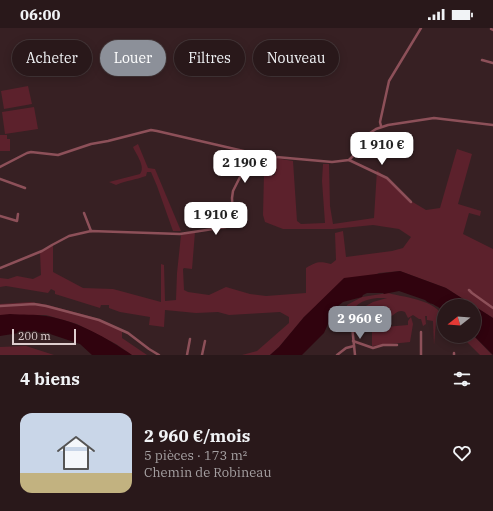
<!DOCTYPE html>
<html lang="fr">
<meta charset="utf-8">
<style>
body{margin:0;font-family:"IBM Plex Serif",serif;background:#312123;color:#f1f3f6;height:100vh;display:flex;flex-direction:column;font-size:15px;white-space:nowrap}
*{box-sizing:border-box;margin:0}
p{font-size:13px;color:#a5a0a2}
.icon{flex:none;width:22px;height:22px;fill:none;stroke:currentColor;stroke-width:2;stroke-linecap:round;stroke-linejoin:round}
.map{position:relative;height:327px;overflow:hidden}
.drawer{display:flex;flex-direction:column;background:#29181a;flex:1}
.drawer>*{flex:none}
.guide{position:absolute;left:12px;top:12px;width:469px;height:36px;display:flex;gap:8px}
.needle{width:26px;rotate:253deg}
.fabs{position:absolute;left:437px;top:271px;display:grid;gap:8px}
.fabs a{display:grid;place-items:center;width:44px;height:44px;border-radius:50%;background:#29181a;box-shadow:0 2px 10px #0003,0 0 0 1px #453739;font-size:20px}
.scale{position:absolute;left:12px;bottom:10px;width:64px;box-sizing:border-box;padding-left:4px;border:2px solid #ddcdce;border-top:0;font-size:11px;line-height:14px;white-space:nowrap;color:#ddcdce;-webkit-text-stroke:3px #372023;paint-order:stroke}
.price{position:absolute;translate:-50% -34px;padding:0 9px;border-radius:8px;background:#fff;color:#222;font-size:13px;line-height:26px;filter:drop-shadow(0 1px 2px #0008)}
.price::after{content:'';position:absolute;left:50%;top:24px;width:12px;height:9px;margin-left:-6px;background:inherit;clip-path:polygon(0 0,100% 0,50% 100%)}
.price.selected{background:#8c9099;color:#fff}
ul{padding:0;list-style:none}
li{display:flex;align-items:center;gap:12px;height:100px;padding:0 20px}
li span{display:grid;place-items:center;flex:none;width:112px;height:80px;border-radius:12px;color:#555}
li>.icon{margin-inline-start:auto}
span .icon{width:48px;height:48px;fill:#fffc;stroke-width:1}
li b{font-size:17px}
h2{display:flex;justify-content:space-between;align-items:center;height:48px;padding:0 20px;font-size:17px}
.chip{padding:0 14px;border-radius:18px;background:#29181a;box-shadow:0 2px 10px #0003,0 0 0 1px #453739;font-size:14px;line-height:36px}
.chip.selected{background:#8c9099;color:#fff}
.status{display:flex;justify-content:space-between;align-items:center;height:28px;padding:0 20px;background:#29181a;direction:ltr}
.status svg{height:11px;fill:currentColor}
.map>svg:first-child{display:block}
.green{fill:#5c212c;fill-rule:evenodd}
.water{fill:#30030e}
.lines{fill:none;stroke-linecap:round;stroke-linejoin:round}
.minor{stroke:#8d5059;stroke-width:2.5}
</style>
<div class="status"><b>06:00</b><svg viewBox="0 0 49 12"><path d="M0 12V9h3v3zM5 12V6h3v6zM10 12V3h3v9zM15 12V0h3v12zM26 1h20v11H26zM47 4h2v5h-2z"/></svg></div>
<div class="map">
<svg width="493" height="327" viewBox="0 0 493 327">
<rect width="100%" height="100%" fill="#372023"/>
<!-- green -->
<g class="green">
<path d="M28,58L32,76L4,81L1,63Z"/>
<path d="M34,79L38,101L5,106L2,84Z"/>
<path d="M0,107H7V111H10V123H0Z"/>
<path d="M138,116L148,140L155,141L181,203H173L157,158L151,144H147L146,148C135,152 128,152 116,157L109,154L140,146C146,139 136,126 133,119Z"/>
<path d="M457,121L472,126L458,176L481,183L480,188L469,185L463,206L493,221V290L446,260L400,243L379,245L319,276L304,289L279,319L270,327H242L257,323L289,295V289L280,284L229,287L218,284L196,285L165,282L164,299L149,297L150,289L120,284L109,280V277H101L100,280L55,266V263L51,261L48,265L6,258L0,259V250L8,251L17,248L33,251L41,247L40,224L53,217V244L83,260L113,261L161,274V236L164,237L165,273L176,272L177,245L181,207L195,204L192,241L184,240L183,241L184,262L188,264L209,267L226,259L250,266L266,268L306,265V240C316,234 319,233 331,236L336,232L335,205L343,203L346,229L392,223L403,220L411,209L399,201L373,197L333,201H283L265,194L263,187L264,146L275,147V130L293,133L297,193L301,196L325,195L322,153L323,136H329L330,178L333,196L374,190L377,142L411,173L426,182L440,180Z"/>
<path d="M388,265C406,270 444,272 444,296L440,293L436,294L434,317L433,293L427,292V288H425L426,296L423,298L421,291H419L413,287L408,290L405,284C398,281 396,286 390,289L378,286L371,287L372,294L366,293L362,302L359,305H354L351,290L346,289L345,287L347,277L362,269ZM379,270H387L373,274L357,283L354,282C356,274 371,270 379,270Z"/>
<path d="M31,274L48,277L96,290L122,303V310L147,327H132L116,316L77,296L46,287H0V276Z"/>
<path d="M411,289L413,296L410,314L372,318V302L373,300L408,297V293Z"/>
<path d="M461,308H474L492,327H480Z"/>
<path d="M26,318L54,327H0V319Z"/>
</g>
<!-- water -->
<g class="water">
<path d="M400,243L446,260L493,290V327L474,308V278H444V283C441,282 439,279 436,278C432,275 429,276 425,272L399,263L384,266L383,265H367L363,267L362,269L343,274L338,278L332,287L324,305L302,327H270L279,319L304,289L344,250Z"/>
<path d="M10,286C22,287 35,286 46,288C78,293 107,310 132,327H92L80,316L47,305L25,304L0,308V287Z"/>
</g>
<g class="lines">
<!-- minor -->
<g class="minor">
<path d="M491,1L493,2"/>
<path d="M482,32L493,35"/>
<path d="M381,98L380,94L389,53L421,0"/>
<path d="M349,132L387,150L411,174"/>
<path d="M0,139L27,125L31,124L58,127L91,116L108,113L151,102L157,103L265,128L332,134L349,132L355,126L370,105L376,101L388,97L434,90L493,97"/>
<path d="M0,151L25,160"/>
<path d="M84,185L91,203"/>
<path d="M0,188L17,193L18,186"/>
<path d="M0,240L42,223L52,217L69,208L91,203L180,206L226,199L230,197L233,191L232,170L233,163L241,147V123"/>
<path d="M469,262L472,265L493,280"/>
<path d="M0,278L34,276L46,278L99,292L128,305L149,321L159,327"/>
<path d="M352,298L355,327"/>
<path d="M421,304V327"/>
<path d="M353,313L373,320L383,317H397"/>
<path d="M187,327L190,311"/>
<path d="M202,327L205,313"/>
<path d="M337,327L346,320L354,318"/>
<path d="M454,327V325"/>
</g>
</g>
</svg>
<div class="fabs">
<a><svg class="needle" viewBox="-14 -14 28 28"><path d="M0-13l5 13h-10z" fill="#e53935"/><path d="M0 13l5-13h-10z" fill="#a5a0a2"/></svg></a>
</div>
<div class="scale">200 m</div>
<b class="price" style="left:382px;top:138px">1 910 €</b>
<b class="price" style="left:245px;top:156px">2 190 €</b>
<b class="price" style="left:216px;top:208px">1 910 €</b>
<b class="price selected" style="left:360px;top:312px">2 960 €</b>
<div class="guide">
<a class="chip">Acheter</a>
<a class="chip selected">Louer</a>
<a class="chip">Filtres</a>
<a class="chip">Nouveau</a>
</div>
</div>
<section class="drawer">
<h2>4 biens<svg class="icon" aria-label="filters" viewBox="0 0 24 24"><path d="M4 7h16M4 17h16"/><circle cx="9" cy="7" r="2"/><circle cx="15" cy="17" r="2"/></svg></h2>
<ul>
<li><span style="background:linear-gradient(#c9d6e8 75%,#c2b280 0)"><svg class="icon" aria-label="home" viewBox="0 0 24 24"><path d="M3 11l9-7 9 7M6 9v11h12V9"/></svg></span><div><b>2 960 €/mois</b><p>5 pièces · 173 m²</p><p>Chemin de Robineau</p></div><svg class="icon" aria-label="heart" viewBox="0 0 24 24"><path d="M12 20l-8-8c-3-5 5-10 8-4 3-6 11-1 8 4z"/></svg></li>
</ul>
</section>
